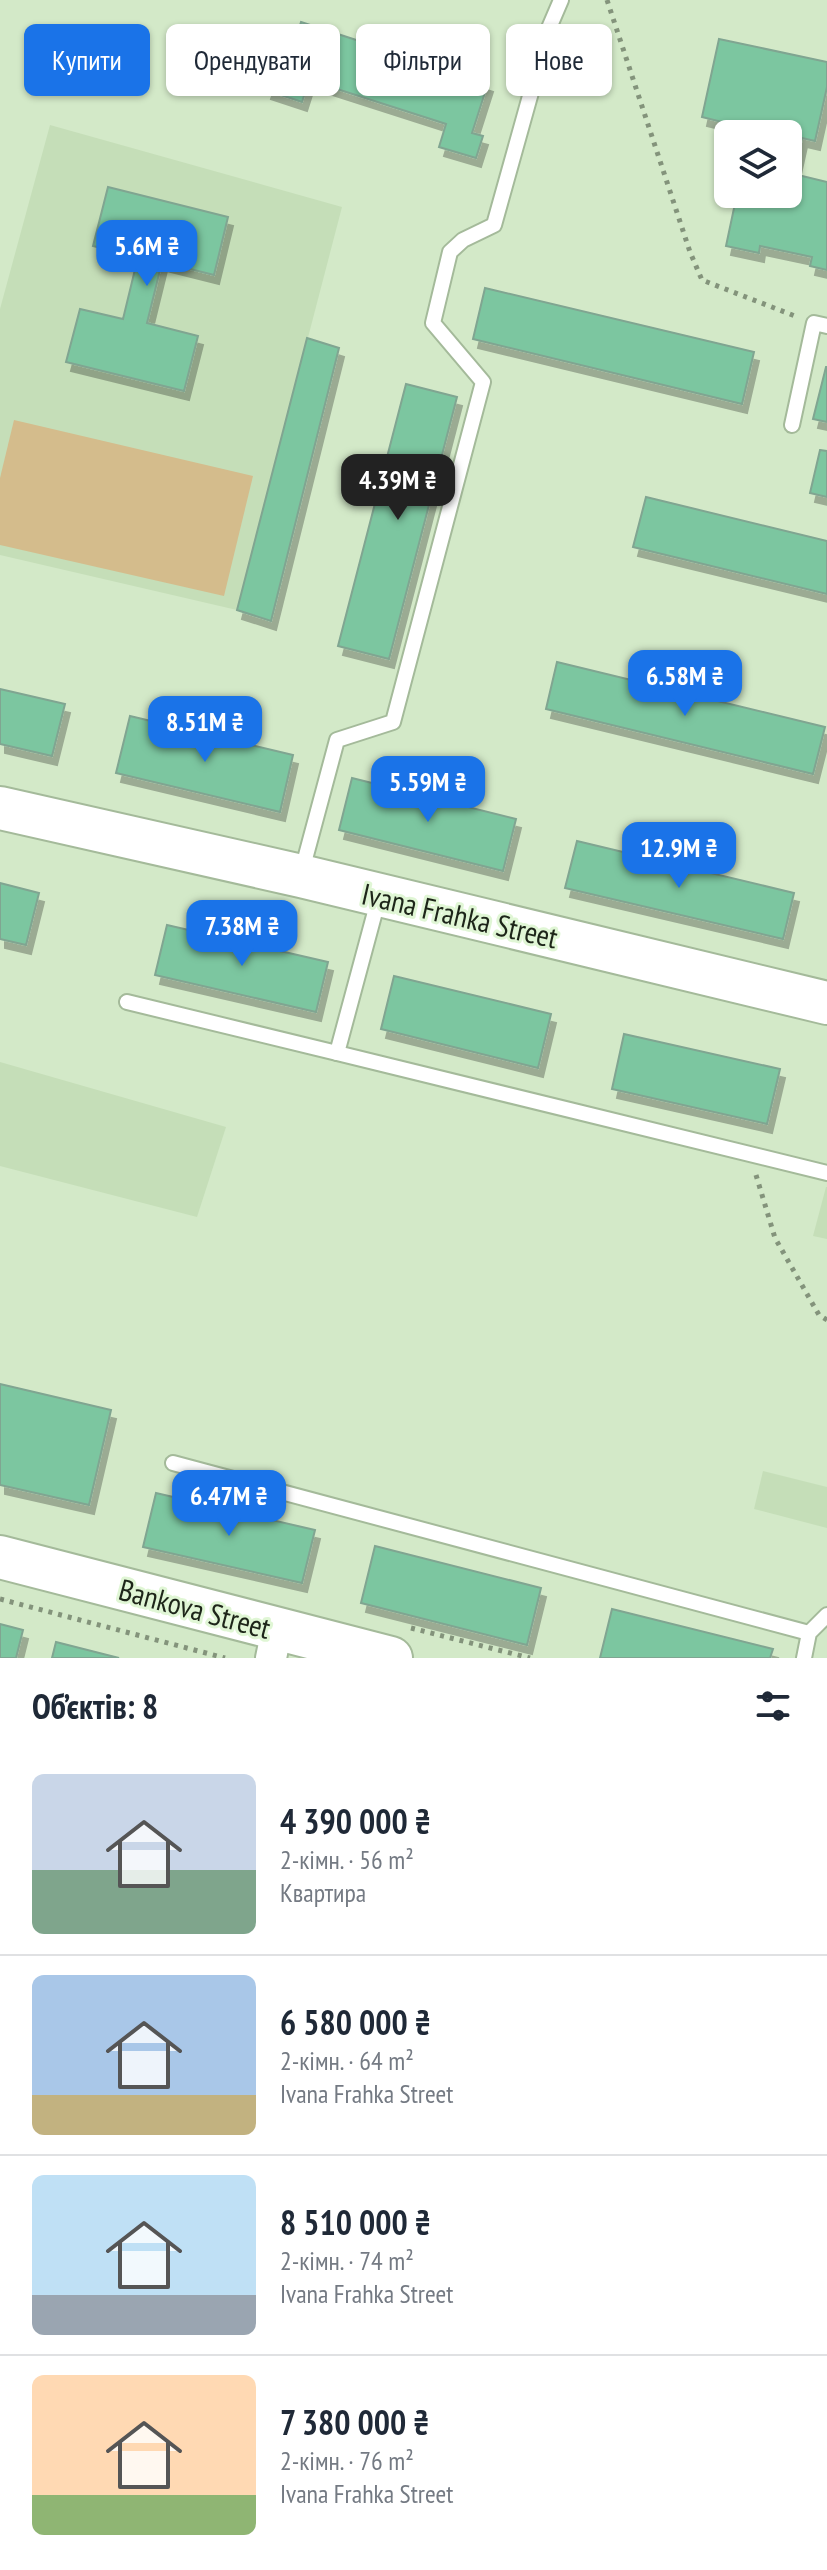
<!DOCTYPE html>
<html lang="uk">
<meta charset="utf-8">
<style>
body{margin:0;font-family:"PT Sans Narrow",sans-serif;background:#f2f2f3;color:#1f2937;height:100vh;display:flex;flex-direction:column;font-size:30px;white-space:nowrap}
*{box-sizing:border-box;margin:0}
p{font-size:26px;color:#747a83}
.icon{flex:none;width:44px;height:44px;fill:none;stroke:currentColor;stroke-width:2;stroke-linecap:round;stroke-linejoin:round}
.map{position:relative;height:1658px;overflow:hidden}
.panel{display:flex;flex-direction:column;background:#fff;flex:1}
.panel>*{flex:none}
.top-card{position:absolute;left:24px;top:24px;width:780px;height:72px;display:flex;gap:16px}
.controls{position:absolute;left:714px;top:120px;display:grid;gap:16px}
.controls a{display:grid;place-items:center;width:88px;height:88px;border-radius:12px;background:#fff;box-shadow:0 2px 6px #0004;font-size:40px}
.price{position:absolute;translate:-50% -68px;padding:0 18px;border-radius:16px;background:#1a73e8;color:#fff;font-size:26px;line-height:52px;filter:drop-shadow(0 2px 4px #0008)}
.price::after{content:'';position:absolute;left:50%;top:48px;width:24px;height:18px;margin-left:-12px;background:inherit;clip-path:polygon(0 0,100% 0,50% 100%)}
.price.active{background:#222;color:#fff}
ul{padding:0;list-style:none}
li{display:flex;align-items:center;gap:24px;height:200px;padding:0 32px}
li+li{border-top:2px solid #e0e1e3}
li span{display:grid;place-items:center;flex:none;width:224px;height:160px;border-radius:12px;color:#555}
li>.icon{margin-inline-start:auto}
span .icon{width:96px;height:96px;fill:#fffc;stroke-width:1}
li b{font-size:34px}
h2{display:flex;justify-content:space-between;align-items:center;height:96px;padding:0 32px;font-size:34px}
.pill{padding:0 28px;border-radius:12px;background:#fff;box-shadow:0 2px 6px #0004;font-size:28px;line-height:72px}
.pill.active{background:#1a73e8;color:#fff}
.map>svg:first-child{display:block}
.built{fill:#c5deb8}
.green{fill:#d4bc8c}
.building{fill:#7cc6a0;stroke:#80a591;stroke-width:2;filter:url(#shadow)}
.lines{fill:none;stroke-linecap:round;stroke-linejoin:round}
.lane-casing{stroke:#a4ba9a;stroke-width:18}
.street-casing{stroke:#a4ba9a;stroke-width:34}
.secondary-casing{stroke:#a4ba9a;stroke-width:46}
.path{stroke:#83937b;stroke-width:5;stroke-dasharray:4 6;stroke-linecap:butt}
.lane{stroke:#fff;stroke-width:14}
.street{stroke:#fff;stroke-width:30}
.secondary{stroke:#fff;stroke-width:42}
.labels{text-anchor:middle;dominant-baseline:central;stroke-width:6;stroke-linejoin:round;paint-order:stroke}
.street-label{font-size:30px;fill:#1d2519;stroke:#e0f6d5}
</style>
<div class="map">
<svg width="827" height="1658" viewBox="0 0 827 1658">
<defs>
<filter id="shadow"><feDropShadow dx="5" dy="9" stdDeviation="0" flood-color="#0004"/></filter>
</defs>
<rect width="100%" height="100%" fill="#d3e9c8"/>
<!-- built -->
<g class="built">
<path d="M50,125L342,207L237,610L0,555V309Z"/>
<path d="M0,1062L226,1127L197,1217L0,1166Z"/>
<path d="M826,1187H827V1239L813,1236Z"/>
<path d="M763,1471L827,1487V1528L754,1509Z"/>
</g>
<!-- green -->
<path class="green" d="M14,420L253,476L224,596L0,545V478Z"/>
<!-- building -->
<g class="building">
<path d="M301,22L488,83L472,133L483,136L476,158L439,147L446,124L309,80L302,102L266,90L274,67L286,71Z"/>
<path d="M719,39L827,62V87L815,141L802,138L794,174L827,182V270L810,266L812,257L760,246L759,253L726,246L737,194H788V134H770L702,117Z"/>
<path d="M108,187L228,217L214,275L162,262L147,323L198,336L184,391L66,362L80,309L123,319L138,257L93,246Z"/>
<path d="M485,288L754,352L742,404L473,339Z"/>
<path d="M307,338L339,348L271,621L237,610Z"/>
<path d="M826,367H827V422L813,419Z"/>
<path d="M406,384L457,397L389,659L338,646Z"/>
<path d="M820,450L827,451V497L810,493Z"/>
<path d="M646,497L827,541V594L633,547Z"/>
<path d="M557,662L825,727L813,774L546,709Z"/>
<path d="M0,689L65,704L52,756L0,744Z"/>
<path d="M130,716L293,755L280,812L116,773Z"/>
<path d="M352,778L516,819L503,871L339,830Z"/>
<path d="M577,841L794,893L783,939L565,888Z"/>
<path d="M0,883L39,893L26,945L0,939Z"/>
<path d="M167,925L328,962L316,1012L155,975Z"/>
<path d="M394,976L551,1014L538,1068L381,1029Z"/>
<path d="M624,1034L780,1069L767,1124L612,1089Z"/>
<path d="M0,1384L111,1410L89,1505L0,1485Z"/>
<path d="M156,1493L315,1530L302,1583L143,1547Z"/>
<path d="M375,1546L541,1588L527,1645L361,1603Z"/>
<path d="M612,1609L773,1649L770,1658H600Z"/>
<path d="M0,1624L23,1630L16,1658H0Z"/>
<path d="M56,1642L119,1658H52Z"/>
</g>
<g class="lines">
<!-- lane casing -->
<g class="lane-casing">
<g id="lane">
<path d="M792,425L814,323L827,326"/>
<path d="M301,874L337,740L393,722L483,382L433,323L450,252L463,240L494,225L549,28L561,0"/>
<path d="M379,897L337,1053L827,1173"/>
<path d="M127,1002L337,1053"/>
<path d="M173,1463L809,1633"/>
<path d="M804,1658L809,1633L827,1615"/>
</g>
</g>
<!-- street casing -->
<g class="street-casing">
<path id="street" d="M271,1658L277,1629"/>
</g>
<!-- secondary casing -->
<g class="secondary-casing">
<g id="secondary">
<path d="M0,808L301,876L827,1003"/>
<path d="M0,1557L391,1658"/>
</g>
</g>
<!-- path -->
<g class="path">
<path d="M607,0L690,252L702,280L795,316"/>
<path d="M756,1175L775,1238L819,1315L827,1320"/>
<path d="M0,1599L225,1658"/>
<path d="M411,1628L530,1658"/>
</g>
<!-- lane -->
<use href="#lane" class="lane"/>
<!-- street -->
<use href="#street" class="street"/>
<!-- secondary -->
<use href="#secondary" class="secondary"/>
</g>
<g class="labels">
<!-- street labels -->
<g class="street-label">
<text transform="translate(460 915) rotate(13)">Ivana Frahka Street</text>
<text transform="translate(195 1608) rotate(15)">Bankova Street</text>
</g>
</g>
</svg>
<div class="controls">
<a><svg class="icon" aria-label="layers" viewBox="0 0 24 24"><path d="M12 4l9 5-9 5-9-5zM3 14l9 5 9-5"/></svg></a>
</div>
<b class="price" style="left:147px;top:288px">5.6M ₴</b>
<b class="price active" style="left:398px;top:522px">4.39M ₴</b>
<b class="price" style="left:685px;top:718px">6.58M ₴</b>
<b class="price" style="left:205px;top:764px">8.51M ₴</b>
<b class="price" style="left:428px;top:824px">5.59M ₴</b>
<b class="price" style="left:679px;top:890px">12.9M ₴</b>
<b class="price" style="left:242px;top:968px">7.38M ₴</b>
<b class="price" style="left:229px;top:1538px">6.47M ₴</b>
<div class="top-card">
<a class="pill active">Купити</a>
<a class="pill">Орендувати</a>
<a class="pill">Фільтри</a>
<a class="pill">Нове</a>
</div>
</div>
<section class="panel">
<h2>Об’єктів: 8<svg class="icon" aria-label="filters" viewBox="0 0 24 24"><path d="M4 7h16M4 17h16"/><circle cx="9" cy="7" r="2"/><circle cx="15" cy="17" r="2"/></svg></h2>
<ul>
<li><span style="background:linear-gradient(#c9d6e8 60%,#7fa58c 0)"><svg class="icon" aria-label="home" viewBox="0 0 24 24"><path d="M3 11l9-7 9 7M6 9v11h12V9"/></svg></span><div><b>4 390 000 ₴</b><p>2-кімн. · 56 m²</p><p>Квартира</p></div></li>
<li><span style="background:linear-gradient(#a9c7e8 75%,#c2b280 0)"><svg class="icon" aria-label="home" viewBox="0 0 24 24"><path d="M3 11l9-7 9 7M6 9v11h12V9"/></svg></span><div><b>6 580 000 ₴</b><p>2-кімн. · 64 m²</p><p>Ivana Frahka Street</p></div></li>
<li><span style="background:linear-gradient(#bfe0f5 75%,#9aa5b1 0)"><svg class="icon" aria-label="home" viewBox="0 0 24 24"><path d="M3 11l9-7 9 7M6 9v11h12V9"/></svg></span><div><b>8 510 000 ₴</b><p>2-кімн. · 74 m²</p><p>Ivana Frahka Street</p></div></li>
<li><span style="background:linear-gradient(#ffd9b3 75%,#8fb573 0)"><svg class="icon" aria-label="home" viewBox="0 0 24 24"><path d="M3 11l9-7 9 7M6 9v11h12V9"/></svg></span><div><b>7 380 000 ₴</b><p>2-кімн. · 76 m²</p><p>Ivana Frahka Street</p></div></li>
</ul>
</section>
